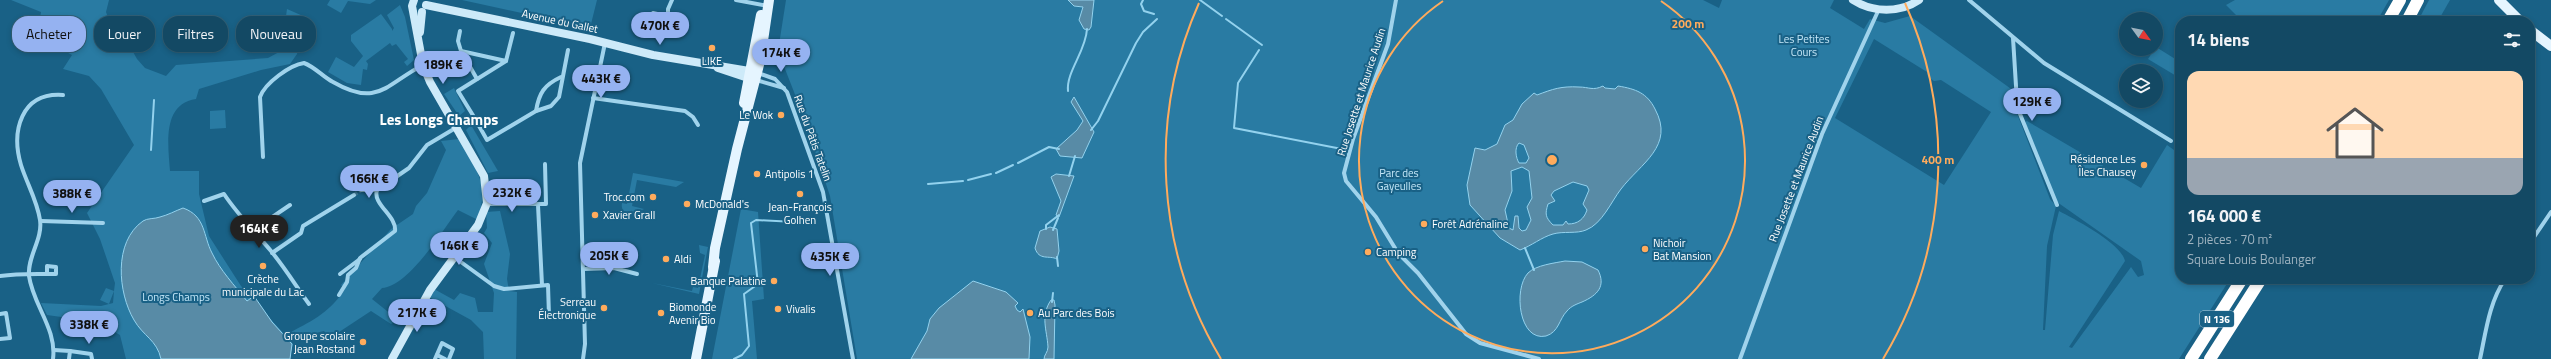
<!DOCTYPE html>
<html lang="fr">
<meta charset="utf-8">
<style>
body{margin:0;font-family:"Titillium Web",sans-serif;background:#20536d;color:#f1f3f6;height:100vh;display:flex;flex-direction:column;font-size:15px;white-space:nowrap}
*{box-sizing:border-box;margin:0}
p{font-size:13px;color:#9db2bf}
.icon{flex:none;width:22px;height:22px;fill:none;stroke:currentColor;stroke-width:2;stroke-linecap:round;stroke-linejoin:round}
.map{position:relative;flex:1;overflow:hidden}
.drawer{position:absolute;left:2175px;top:16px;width:360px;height:268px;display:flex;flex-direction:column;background:#134964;border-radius:16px;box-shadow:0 2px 6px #0003,0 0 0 1px #326178}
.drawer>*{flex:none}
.banner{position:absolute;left:12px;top:16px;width:380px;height:36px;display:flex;gap:8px}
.needle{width:26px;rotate:123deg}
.buttons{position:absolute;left:2119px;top:12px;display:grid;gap:8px}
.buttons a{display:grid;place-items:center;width:44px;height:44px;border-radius:50%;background:#134964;box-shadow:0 2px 6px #0003,0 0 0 1px #326178;font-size:20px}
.price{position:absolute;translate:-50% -34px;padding:0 9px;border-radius:14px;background:#95b2f1;color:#111;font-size:13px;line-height:26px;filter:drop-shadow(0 1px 2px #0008)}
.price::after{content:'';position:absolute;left:50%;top:24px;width:12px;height:9px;margin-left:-6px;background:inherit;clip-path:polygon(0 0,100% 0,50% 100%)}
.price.selected{background:#222;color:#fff}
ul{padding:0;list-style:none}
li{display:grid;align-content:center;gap:8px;height:212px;padding:0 12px}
li span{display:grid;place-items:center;height:124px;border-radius:12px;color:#555}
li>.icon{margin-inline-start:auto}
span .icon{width:72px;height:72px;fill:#fffc;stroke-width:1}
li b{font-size:17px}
h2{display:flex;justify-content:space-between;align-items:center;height:48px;padding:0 12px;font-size:17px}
.pill{padding:0 14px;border-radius:16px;background:#134964;box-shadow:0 2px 6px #0003,0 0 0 1px #326178;font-size:14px;line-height:36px}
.pill.selected{background:#95b2f1;color:#111}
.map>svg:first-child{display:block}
.green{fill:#297ba3;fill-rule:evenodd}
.water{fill:#588ba6;stroke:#93d2ee;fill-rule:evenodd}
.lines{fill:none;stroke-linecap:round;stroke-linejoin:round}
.stream{stroke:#93d2ee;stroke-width:2}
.street-tunnel{stroke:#3c7998;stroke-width:4;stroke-dasharray:4 2;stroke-linecap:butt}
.street{stroke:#a0d3ec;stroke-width:4}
.secondary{stroke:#cdeaf9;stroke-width:8}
.primary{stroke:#e5f5ff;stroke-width:10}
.highway{stroke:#fff;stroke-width:12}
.ring{fill:none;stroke:#ffab5c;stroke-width:2}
.poi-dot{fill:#ffab5c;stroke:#196186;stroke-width:1.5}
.labels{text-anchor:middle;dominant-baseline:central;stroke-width:4;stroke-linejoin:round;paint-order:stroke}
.shield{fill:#196186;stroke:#bad0db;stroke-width:1}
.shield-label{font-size:10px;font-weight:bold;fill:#fff}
.street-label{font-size:11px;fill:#fff;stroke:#196186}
.park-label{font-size:11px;fill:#c5e8f9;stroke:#196186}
.poi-label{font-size:11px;fill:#fff;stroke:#196186;text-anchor:start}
.district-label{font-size:15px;font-weight:bold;fill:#fff;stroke:#196186}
.centre{fill:#ffab5c;stroke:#196186;stroke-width:2}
.ring-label{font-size:12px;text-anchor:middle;font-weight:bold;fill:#ffab5c;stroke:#196186;stroke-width:4;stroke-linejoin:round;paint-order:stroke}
</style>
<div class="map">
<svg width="2551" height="359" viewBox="0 0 2551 359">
<rect width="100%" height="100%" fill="#196186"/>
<!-- green -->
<g class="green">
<path d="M11,0H109L106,12L109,20L127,41L137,59L145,68L166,76L176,65L268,58L281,51L287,9L303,16L297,54L290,64L261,70L199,89L196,99C162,104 168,144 170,171H199V194L209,236L241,286L293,344L289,359H126L120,335L97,322L47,315L41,303L101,306L113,303L114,291L109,304L100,300L106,288L114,291L115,283L100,239L87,213L134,145L101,89L89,76L63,69L72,55L37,37L41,12Z"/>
<path d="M330,0H376L370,4L348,1L341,13L327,5Z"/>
<path d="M462,0H597L590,28Z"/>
<path d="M786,0H1703L1719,8L1722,0H1834L1830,8L1864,29L1870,19L1885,23L1910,16L2014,91L2018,116L2050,199L2056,206L2047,246L2043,330H2045L2053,235L2059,211C2076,220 2121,243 2125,261L2069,347L2072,348L2131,267L2138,277L2144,275L2141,261L2057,202L2025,122L2027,121L2141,188L2167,145L2174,150L2177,146L2180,148V279H2230L2179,359H857L830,196L803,115L778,51ZM1874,39L1927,72L1928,77L1934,81L1941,80L1991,112L1944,185L1835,118Z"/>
<path d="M2235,0H2389L2377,21H2242L2226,5Z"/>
<path d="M2429,0H2450L2438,21H2418Z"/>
<path d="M400,5L405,17L414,60L407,66L404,62L408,59L396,44L392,46L390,43L366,61L368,64L367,70L363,69L361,85L347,83L328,72L336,57L354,67L363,56L351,41V35L381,14L392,29V31L394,28L387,15Z"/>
<path d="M2156,47L2180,62L2178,77L2148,59Z"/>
<path d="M454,88L465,111L459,116L444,94Z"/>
<path d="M225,110L226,128L210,129V111Z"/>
<path d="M471,125L498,171L488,173L466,130Z"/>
<path d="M459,139C477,172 489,181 478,220L458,210C442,231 409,286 382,288L372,299L392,315L393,323L391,324L371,311L330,338L324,331L295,338L291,332C314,320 331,311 345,289L341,285L391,229L413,214L416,206L427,193L446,150L441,141Z"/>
<path d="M633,173L684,182L676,187L637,180L632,206L644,209L633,214L629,212L628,214C623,211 621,209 622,203L627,204Z"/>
<path d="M741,209L758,212L764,299L752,301L757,359H712Z"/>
<path d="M500,211L510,254L507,279L509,291L517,292L516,359H484L483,332L471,320L429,297L434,289L454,300L460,293L475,298L478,312H493L494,293L484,264L492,243L484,233L487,228L486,212Z"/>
<path d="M699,245L708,247L699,294L652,283L692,291L693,287L698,288L705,255L700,253Z"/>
</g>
<!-- water -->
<g class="water">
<path d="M1068,0H1094L1091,27L1089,30L1084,29L1079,20L1083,7L1074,6Z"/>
<path d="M1603,86L1605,88L1615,89L1618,86C1636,89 1647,93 1655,109C1675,146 1641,163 1621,189C1611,202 1602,224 1586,230C1577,234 1563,231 1553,234C1542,237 1531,246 1520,250L1500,238L1470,205L1467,185L1475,148L1485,150L1497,144L1505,125L1513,120L1522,104L1534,93L1537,95C1553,89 1561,86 1579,87C1589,87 1593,91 1603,86ZM1519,143L1524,145L1529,158L1526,163H1519C1516,158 1514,148 1519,143ZM1522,167L1529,171L1532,198L1527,207L1531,220L1526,230L1522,231L1519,228L1518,216H1515L1513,230L1509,228L1505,210L1512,191L1511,171ZM1573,182L1587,186L1589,190L1583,204L1587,210C1584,219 1578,224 1568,224L1566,221L1563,225H1553C1545,217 1545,214 1548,204L1555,201L1551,195L1554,191Z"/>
<path d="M1074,97L1094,132L1082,158L1060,156L1056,149L1077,130L1083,121L1071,102Z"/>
<path d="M1056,174L1074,176L1059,217L1056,215L1061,201L1051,177Z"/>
<path d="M183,208C206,216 203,236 212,253C220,270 235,286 247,301L254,296L272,322L292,344L290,359H161C157,340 143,336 134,320C118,293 113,242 143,221C147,218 155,219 160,217C168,215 175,211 183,208Z"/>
<path d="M1050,227L1057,229L1059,251L1057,259C1049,255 1039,261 1035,248L1040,231Z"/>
<path d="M1565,261L1582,262L1598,270C1606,286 1598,295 1582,302C1577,304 1571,306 1567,311C1559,319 1559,332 1546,336C1519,342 1513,289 1528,273C1536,265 1555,263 1565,261Z"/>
<path d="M973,281L1006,292L1018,303L1015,306L1017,310L1020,312L1023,309L1030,337L1029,359H911L927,331L930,319L939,308Z"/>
<path d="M1051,300H1054L1055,305L1054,359H1044C1044,355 1048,352 1048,347C1047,330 1040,316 1051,300Z"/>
</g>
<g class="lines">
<!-- stream -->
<g class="stream">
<path d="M1143,0L1141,4L1144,11L1154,14"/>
<path d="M1200,0L1222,16"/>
<path d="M1226,19L1262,45"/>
<path d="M1259,50L1238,83L1234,128L1342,149"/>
<path d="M1068,91C1066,72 1086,51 1087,29"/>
<path d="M1091,130L1098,121L1136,43L1143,32L1157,19"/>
<path d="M151,150L154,100"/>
<path d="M1018,163L1049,147L1059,149"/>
<path d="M996,173L1013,165"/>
<path d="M1069,176L1075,156"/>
<path d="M968,180L991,174"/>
<path d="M928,184L963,181"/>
<path d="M1046,229V225L1059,215"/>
<path d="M1053,230L1058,218"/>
<path d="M1525,248L1534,270"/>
<path d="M1057,257L1058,266"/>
<path d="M1052,302L1053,293"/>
<path d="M734,359L742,355L749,346L744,294L758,284L751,223L756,220L814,223"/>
</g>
<!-- street-tunnel -->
<path class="street-tunnel" d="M354,195L361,190"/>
<!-- street -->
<g class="street">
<path d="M736,0L768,6"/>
<path d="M1396,0L1388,44L1353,139L1344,173L1346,181L1376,217L1398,253L1418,273L1466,334L1480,343L1539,359"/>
<path d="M1969,0L2044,63L2171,141"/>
<path d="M653,13L666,16"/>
<path d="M668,20V9L672,0"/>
<path d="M460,31L458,41L461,51"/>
<path d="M2013,38L2017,102L2020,114L2057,205"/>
<path d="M758,73L775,79L787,92L823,192L853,359"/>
<path d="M477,79L461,51L506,61L513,33"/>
<path d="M756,80L784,88"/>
<path d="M593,98L685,111L693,117L698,125"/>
<path d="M536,111C539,93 544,85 561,77"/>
<path d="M474,117L458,91L506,61"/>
<path d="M263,157L260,97C265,83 290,65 304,63C315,67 323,77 333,82C378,108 386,84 423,65"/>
<path d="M361,190H377"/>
<path d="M204,201L224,194C238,215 255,232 271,251C285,268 296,286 309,304"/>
<path d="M487,204H546L545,164"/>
<path d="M538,205L542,285"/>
<path d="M41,221L103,223"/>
<path d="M253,230L290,205"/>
<path d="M2530,243L2551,212"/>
<path d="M272,253L301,233L303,226L354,195"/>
<path d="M454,257L494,286L504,289L548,285L549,316"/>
<path d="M583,269L614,268L637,274"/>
<path d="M340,274L360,259"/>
<path d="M0,276C19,273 37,274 56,274V267L47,266V274"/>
<path d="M339,295L347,282L348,275L356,268L360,258L395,231C397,216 372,204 377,190L409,168L427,145L474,117L487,140L536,111L551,106L559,97L568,50"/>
<path d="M0,314L6,313L10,338L0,339"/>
<path d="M54,350L70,351L69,359"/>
<path d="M70,351L91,354L92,359"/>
<path d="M437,355L445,359"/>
<path d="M53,359C57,329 33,305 29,276C27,257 43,239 40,220C37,200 27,184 21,165C11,131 21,92 63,95"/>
<path d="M435,359L442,343L453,349L449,359"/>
<path d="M583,359L585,344L580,163L605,43"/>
<path d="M1740,359L1822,134L1879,9"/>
<path d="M2480,359C2486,331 2489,303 2505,279"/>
</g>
<!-- secondary -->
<g class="secondary">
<path d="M1853,0C1873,13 1900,13 1919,0"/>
<path d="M426,5L590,39L653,55L755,72"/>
<path d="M420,32L422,12"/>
<path d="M718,68L748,78"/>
<path d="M392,359L430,290L478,225L487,203L484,176L430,82L423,65L412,6L414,0"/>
</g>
<!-- primary -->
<g class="primary">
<path d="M2499,0L2520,21"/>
<path d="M2530,30L2551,46"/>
<path d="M744,103L761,15"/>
<path d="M713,267L715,248L737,149L760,61L769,0"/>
<path d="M696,359L715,261"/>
</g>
<!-- highway -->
<g class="highway">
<path d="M2388,21L2400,0"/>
<path d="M2407,21L2418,0"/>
<path d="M2191,359L2242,279"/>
<path d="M2210,359L2261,279"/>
</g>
</g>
<!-- distance rings -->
<g class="ring">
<path d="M1661 1A193 193 0 1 1 1443 1"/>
<path d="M1221 359A386 386 0 0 1 1199 3M1905 3A386 386 0 0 1 1883 359"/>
</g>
<!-- markers -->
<g class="poi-dot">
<circle cx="712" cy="48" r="4"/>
<circle cx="781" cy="115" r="4"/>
<circle cx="2144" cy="165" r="4"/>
<circle cx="757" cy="174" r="4"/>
<circle cx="800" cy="194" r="4"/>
<circle cx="653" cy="197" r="4"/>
<circle cx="687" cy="204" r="4"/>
<circle cx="595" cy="215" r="4"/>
<circle cx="1424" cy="224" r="4"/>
<circle cx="1645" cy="249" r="4"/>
<circle cx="1368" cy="252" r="4"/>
<circle cx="666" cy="259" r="4"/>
<circle cx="263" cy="266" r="4"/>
<circle cx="774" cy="281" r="4"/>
<circle cx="604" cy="308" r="4"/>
<circle cx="778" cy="309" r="4"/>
<circle cx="661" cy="313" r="4"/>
<circle cx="1030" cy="313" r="4"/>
<circle cx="363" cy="342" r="4"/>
</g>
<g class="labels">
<!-- shield labels -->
<rect class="shield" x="2200" y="311" width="34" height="16" rx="3"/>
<g class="shield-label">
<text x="2217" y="319">N 136</text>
</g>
<!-- street labels -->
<g class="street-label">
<text transform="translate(560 21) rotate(12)">Avenue du Gallet</text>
<text transform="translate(1361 92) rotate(-72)">Rue Josette et Maurice Audin</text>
<text transform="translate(813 138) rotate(70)">Rue du Pâtis Tatelin</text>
<text transform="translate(1796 179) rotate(-69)">Rue Josette et Maurice Audin</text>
</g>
<!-- park labels -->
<g class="park-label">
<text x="1804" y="39">Les Petites<tspan x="1804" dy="13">Cours</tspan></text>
<text x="1399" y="173">Parc des<tspan x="1399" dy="13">Gayeulles</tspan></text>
<text x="176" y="297">Longs Champs</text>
</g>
<!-- poi labels -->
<g class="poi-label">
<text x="712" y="61" text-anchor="middle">LIKE</text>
<text x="773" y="115" text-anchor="end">Le Wok</text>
<text x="2136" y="159" text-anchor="end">Résidence Les<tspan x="2136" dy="13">Îles Chausey</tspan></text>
<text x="765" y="174">Antipolis 1</text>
<text x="645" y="197" text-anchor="end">Troc.com</text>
<text x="695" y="204">McDonald's</text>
<text x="800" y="207" text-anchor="middle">Jean-François<tspan x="800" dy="13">Golhen</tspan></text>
<text x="603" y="215">Xavier Grall</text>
<text x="1432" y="224">Forêt Adrénaline</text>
<text x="1653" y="243">Nichoir<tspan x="1653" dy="13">Bat Mansion</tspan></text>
<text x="1376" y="252">Camping</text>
<text x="674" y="259">Aldi</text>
<text x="263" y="279" text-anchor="middle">Crèche<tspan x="263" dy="13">municipale du Lac</tspan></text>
<text x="766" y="281" text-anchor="end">Banque Palatine</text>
<text x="596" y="302" text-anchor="end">Serreau<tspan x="596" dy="13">Électronique</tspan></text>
<text x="669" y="307">Biomonde<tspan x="669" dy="13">Avenir Bio</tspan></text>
<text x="786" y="309">Vivalis</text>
<text x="1038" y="313">Au Parc des Bois</text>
<text x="355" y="336" text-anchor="end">Groupe scolaire<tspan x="355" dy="13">Jean Rostand</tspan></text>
</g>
<!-- district labels -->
<g class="district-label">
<text x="439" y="119">Les Longs Champs</text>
</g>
</g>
<circle cx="1552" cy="160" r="6" class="centre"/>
<g class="ring-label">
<text x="1688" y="28">200 m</text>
<text x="1938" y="164">400 m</text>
</g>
</svg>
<div class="buttons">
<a><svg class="needle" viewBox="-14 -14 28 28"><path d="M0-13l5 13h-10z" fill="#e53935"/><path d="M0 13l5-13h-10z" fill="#9db2bf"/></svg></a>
<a><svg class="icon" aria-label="layers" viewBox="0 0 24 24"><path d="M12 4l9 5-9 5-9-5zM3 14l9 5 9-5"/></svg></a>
</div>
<b class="price" style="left:660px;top:46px">470K €</b>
<b class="price" style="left:781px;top:73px">174K €</b>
<b class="price" style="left:443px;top:85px">189K €</b>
<b class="price" style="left:601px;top:99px">443K €</b>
<b class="price" style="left:2032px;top:122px">129K €</b>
<b class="price" style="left:369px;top:199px">166K €</b>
<b class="price" style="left:512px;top:213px">232K €</b>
<b class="price" style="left:72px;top:214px">388K €</b>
<b class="price selected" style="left:259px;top:249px">164K €</b>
<b class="price" style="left:459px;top:266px">146K €</b>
<b class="price" style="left:609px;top:276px">205K €</b>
<b class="price" style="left:830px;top:277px">435K €</b>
<b class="price" style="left:417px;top:333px">217K €</b>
<b class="price" style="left:89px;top:345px">338K €</b>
<div class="banner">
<a class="pill selected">Acheter</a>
<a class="pill">Louer</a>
<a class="pill">Filtres</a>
<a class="pill">Nouveau</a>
</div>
<section class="drawer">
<h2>14 biens<svg class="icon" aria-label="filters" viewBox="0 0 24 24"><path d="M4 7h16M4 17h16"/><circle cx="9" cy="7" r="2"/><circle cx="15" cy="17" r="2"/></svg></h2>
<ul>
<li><span style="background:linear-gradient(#ffd9b3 70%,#9aa5b1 0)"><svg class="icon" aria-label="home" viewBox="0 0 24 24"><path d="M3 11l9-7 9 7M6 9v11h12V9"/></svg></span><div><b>164 000 €</b><p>2 pièces · 70 m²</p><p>Square Louis Boulanger</p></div></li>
</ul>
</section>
</div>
